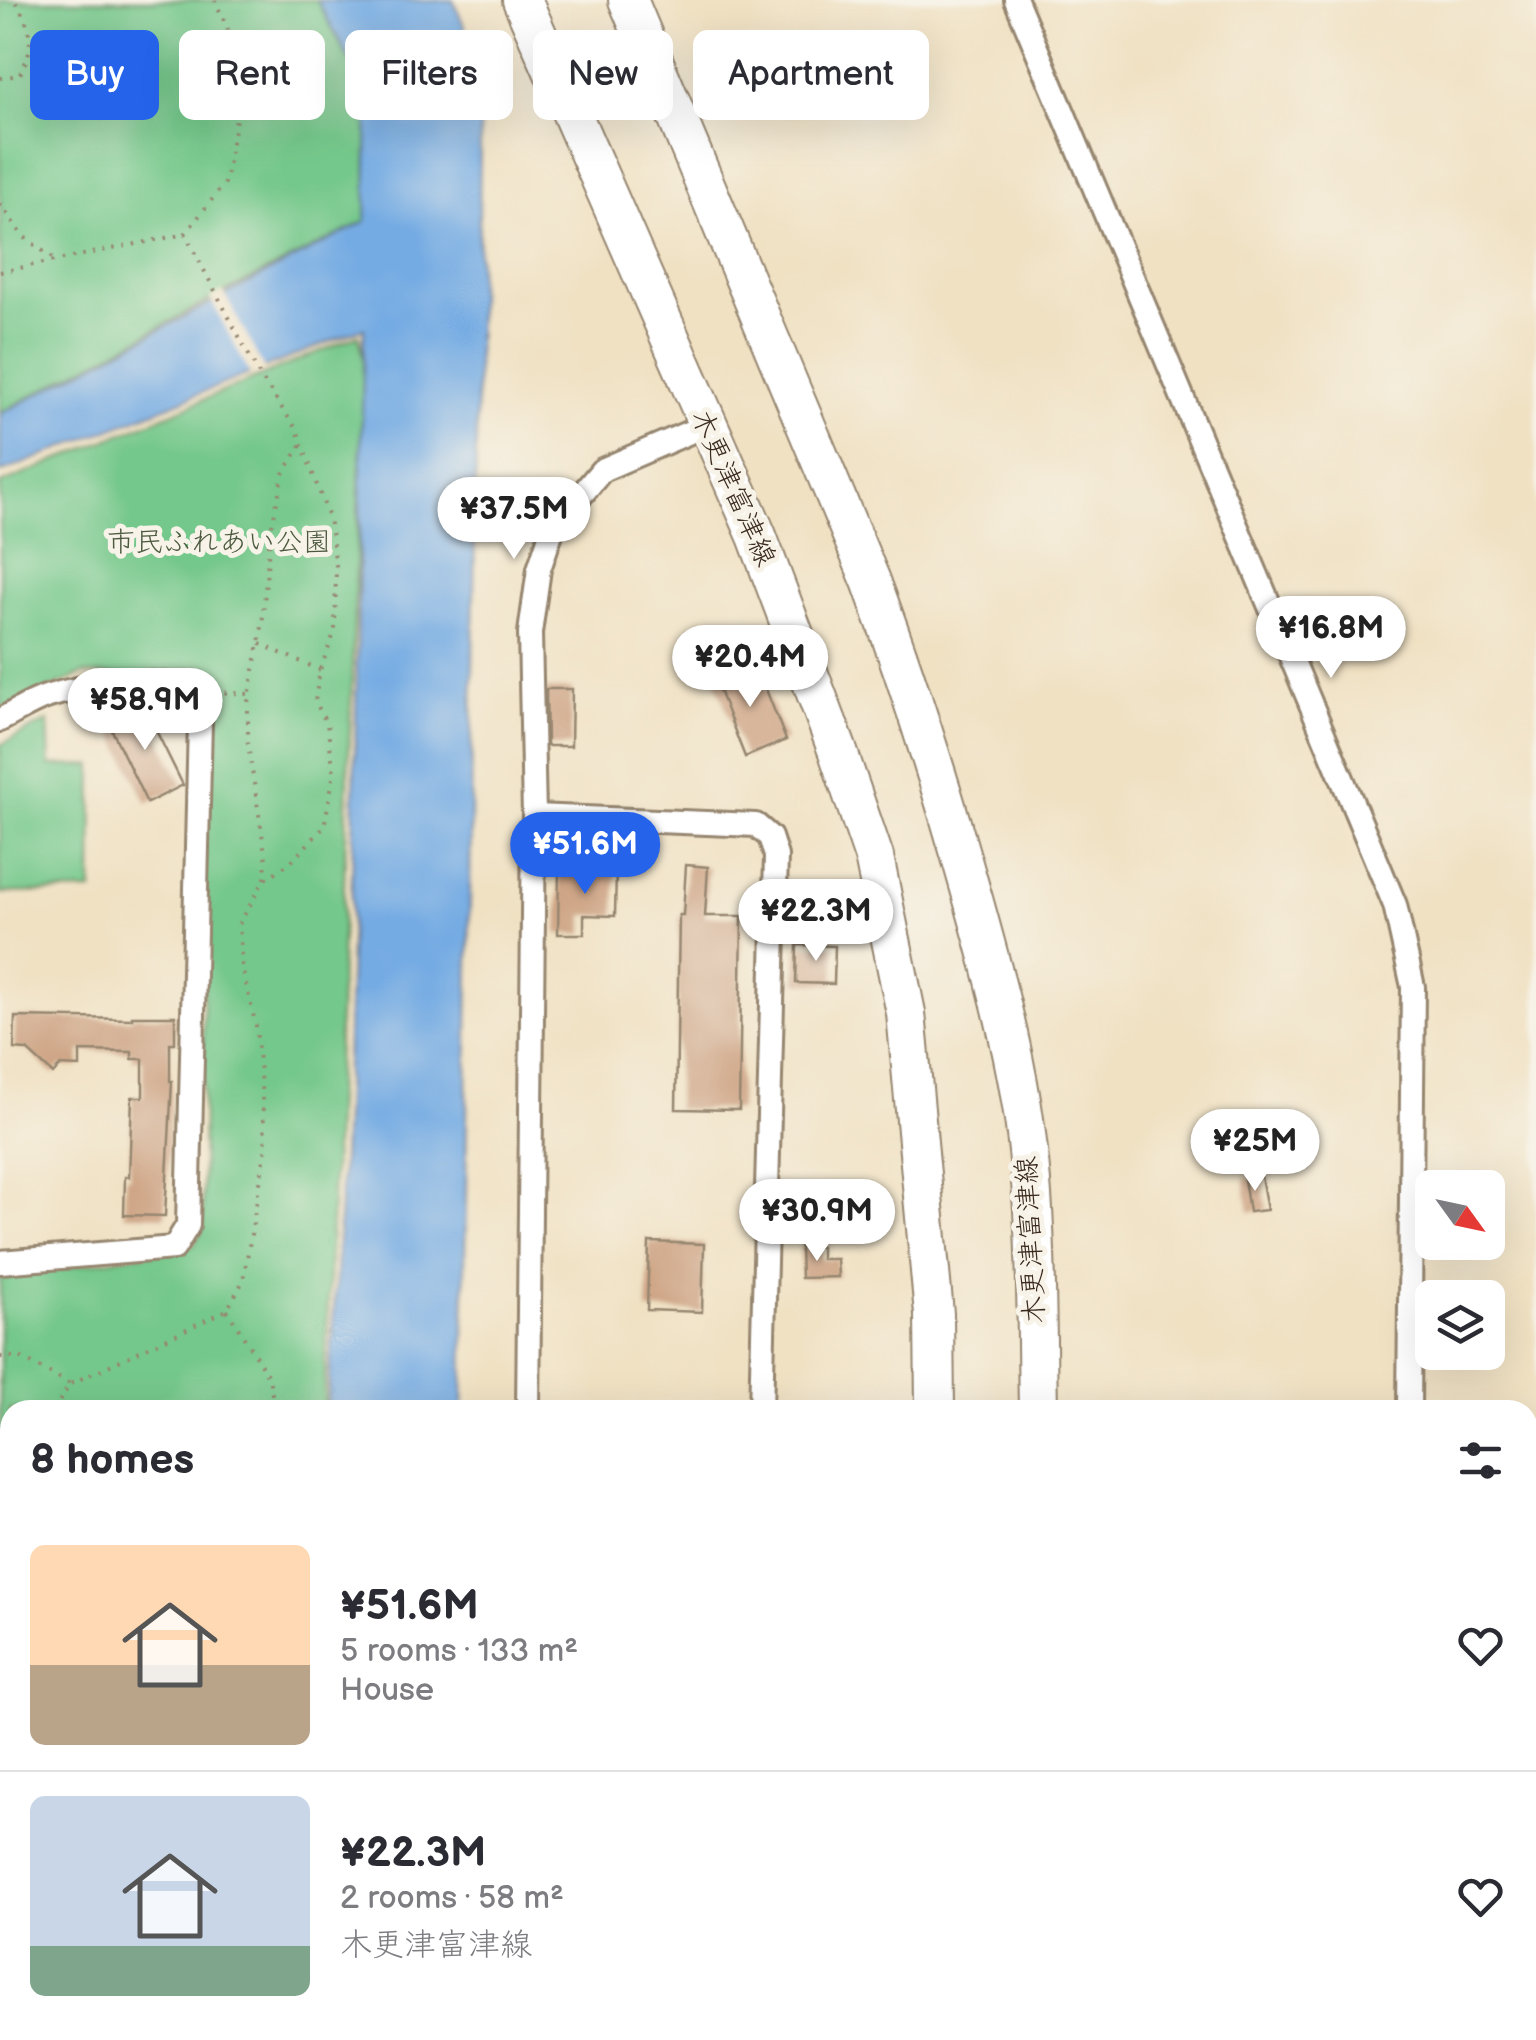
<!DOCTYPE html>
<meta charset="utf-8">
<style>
body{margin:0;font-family:"Balsamiq Sans","Klee One",sans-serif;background:#f2f2f3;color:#2b2b33;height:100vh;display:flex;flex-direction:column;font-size:38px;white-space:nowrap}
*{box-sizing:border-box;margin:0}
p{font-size:32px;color:#7c7c81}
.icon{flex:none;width:55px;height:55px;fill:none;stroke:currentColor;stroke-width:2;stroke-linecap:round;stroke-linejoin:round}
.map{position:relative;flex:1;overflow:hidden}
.details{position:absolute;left:0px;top:1400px;width:1538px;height:640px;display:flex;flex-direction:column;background:#fff;border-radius:30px 30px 0 0;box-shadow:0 10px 40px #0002}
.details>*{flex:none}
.top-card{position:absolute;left:30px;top:30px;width:1000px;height:90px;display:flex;gap:20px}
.needle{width:65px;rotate:123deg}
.tools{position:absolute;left:1415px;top:1170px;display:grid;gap:20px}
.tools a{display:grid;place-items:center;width:90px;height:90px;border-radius:15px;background:#fff;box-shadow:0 10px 40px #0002;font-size:50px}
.price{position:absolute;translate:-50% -85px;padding:0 22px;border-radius:35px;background:#fff;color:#222;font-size:32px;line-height:65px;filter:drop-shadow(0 2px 5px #0008)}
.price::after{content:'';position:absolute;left:50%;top:60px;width:30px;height:22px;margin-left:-15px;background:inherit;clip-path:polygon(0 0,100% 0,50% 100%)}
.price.selected{background:#2563eb;color:#fff}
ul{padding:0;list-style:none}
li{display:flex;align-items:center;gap:30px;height:250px;padding:0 30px}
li+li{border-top:2px solid #e1e1e2}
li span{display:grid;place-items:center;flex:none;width:280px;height:200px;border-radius:15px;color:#555}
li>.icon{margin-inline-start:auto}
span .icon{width:120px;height:120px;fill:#fffc;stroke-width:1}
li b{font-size:42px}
h2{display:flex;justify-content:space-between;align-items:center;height:120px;padding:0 30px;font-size:42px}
.tag{padding:0 35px;border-radius:15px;background:#fff;box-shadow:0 10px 40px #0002;font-size:35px;line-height:90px}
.tag.selected{background:#2563eb;color:#fff}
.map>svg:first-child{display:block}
.green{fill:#75c88b;stroke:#587954;stroke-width:2.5}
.water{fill:#74abe3;stroke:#586a80;stroke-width:2.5}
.pier{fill:#f0e1c3}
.building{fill:#cca080}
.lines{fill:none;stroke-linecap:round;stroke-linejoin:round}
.lane-casing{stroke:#968670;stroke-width:16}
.street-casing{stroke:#968670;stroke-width:28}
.secondary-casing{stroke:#968670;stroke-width:38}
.primary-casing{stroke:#968670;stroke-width:42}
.path{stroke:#968670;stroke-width:4;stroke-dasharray:2.5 8;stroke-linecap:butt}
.lane{stroke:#fff;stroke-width:11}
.street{stroke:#fff;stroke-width:22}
.secondary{stroke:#fff;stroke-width:32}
.primary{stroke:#fff;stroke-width:38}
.labels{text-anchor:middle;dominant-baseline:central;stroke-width:10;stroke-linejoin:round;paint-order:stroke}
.street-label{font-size:28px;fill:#3b2a1e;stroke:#f7f3e8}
.park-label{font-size:28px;fill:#4c593f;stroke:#f7f3e8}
</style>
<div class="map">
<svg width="1536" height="2040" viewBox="0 0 1536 2040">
<rect width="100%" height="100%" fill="#f7f3e8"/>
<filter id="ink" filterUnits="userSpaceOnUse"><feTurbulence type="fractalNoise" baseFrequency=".01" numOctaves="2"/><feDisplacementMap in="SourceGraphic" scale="20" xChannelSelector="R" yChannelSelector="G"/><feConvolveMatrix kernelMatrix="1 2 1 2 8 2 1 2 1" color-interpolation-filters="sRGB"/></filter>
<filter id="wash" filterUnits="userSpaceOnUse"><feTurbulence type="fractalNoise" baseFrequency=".0048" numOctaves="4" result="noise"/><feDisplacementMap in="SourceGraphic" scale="40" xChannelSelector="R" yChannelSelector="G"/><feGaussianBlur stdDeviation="2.25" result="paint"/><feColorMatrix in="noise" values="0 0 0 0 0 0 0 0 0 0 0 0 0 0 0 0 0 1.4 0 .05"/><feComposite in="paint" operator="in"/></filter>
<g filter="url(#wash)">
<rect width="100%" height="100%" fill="#f0e1c3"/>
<!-- green -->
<g class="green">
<path d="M0,0H317L368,94L366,221L204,303L0,413Z"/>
<path d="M359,335L364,366L324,1410H10V1694L0,1669V1279L194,1245L202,1229L205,679L83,674L0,710V484Z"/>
<path d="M48,721L50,766L93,765L92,891L0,893V745Z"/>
<path d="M116,2030H317L318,2040H117Z"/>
</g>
<!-- water -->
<g class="water">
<path d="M317,0H453L481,66L463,1410H327C354,1050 355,688 364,328L0,473V414L366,221L368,94Z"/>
<path d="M330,2030H462L460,2040H326Z"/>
</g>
<!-- pier -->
<path class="pier" d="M223,291L265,371L251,376L210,298Z"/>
<g id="blocks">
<!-- building -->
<g class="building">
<path d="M756,664L786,740L745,757L715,680Z"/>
<path d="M546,689H572L571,746H547Z"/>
<path d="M142,702L183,785L147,803L107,720Z"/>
<path d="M686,865L708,867L705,916H742L739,1110L676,1109L679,915H683Z"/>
<path d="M559,868L616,869L615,916L584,915V934H558Z"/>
<path d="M797,945L835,946L834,984L796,983Z"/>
<path d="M132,1016H175V1043H170V1081H172L165,1216L124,1215L125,1177H129L132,1097H143V1059H132V1052L80,1051V1067L60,1066L53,1074L27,1050L14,1049L15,1017L132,1019Z"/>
<path d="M1261,1176L1267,1210L1249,1212L1244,1179Z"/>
<path d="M649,1242L704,1244L702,1312L647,1310Z"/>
<path d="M800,1247H821V1259H837L838,1277L801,1278Z"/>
</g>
</g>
</g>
<g filter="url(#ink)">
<use href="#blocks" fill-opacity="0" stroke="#968670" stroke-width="2.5"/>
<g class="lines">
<!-- lane casing -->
<g class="lane-casing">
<path id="lane" d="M1528,1515H1536"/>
</g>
<!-- street casing -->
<g class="street-casing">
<g id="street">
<path d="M1016,0L1395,905L1413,987L1409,1410"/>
<path d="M0,720C16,712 32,701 49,696C92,683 145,678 188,688L200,721L188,1225L174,1248L0,1262"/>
<path d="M534,816L756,825L770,837L776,856L761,1410"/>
<path d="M528,1410L534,816L530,633L539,569L552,530L602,470L706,425"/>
<path d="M101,2030L102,2040"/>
</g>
</g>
<!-- secondary casing -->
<g class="secondary-casing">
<g id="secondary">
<path d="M0,1707L10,1729"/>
<path d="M0,1805H10"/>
<path d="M0,1829L10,1828"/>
<path d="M1487,2040L1488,2030"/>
</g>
</g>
<!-- primary casing -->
<g class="primary-casing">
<g id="primary">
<path d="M522,0L757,536L837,749L874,857L906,1013L934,1314L935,1410"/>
<path d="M628,0L871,581C910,686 943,792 973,899C992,967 1011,1037 1022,1106C1038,1206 1036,1309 1038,1410"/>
<path d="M845,2040L848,2030"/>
<path d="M954,2040L957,2030"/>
</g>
</g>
<!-- path -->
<g class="path">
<path d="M0,78L19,75C36,48 32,26 14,0"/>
<path d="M0,204L23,236L58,262"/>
<path d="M0,272L185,234L225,183L239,101L238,53L215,0"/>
<path d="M260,644L320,670"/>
<path d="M214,692L249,694"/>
<path d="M265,879L266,859L248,745V702L262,627L270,534L283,474L302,444"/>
<path d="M227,1310L269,1378L275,1410"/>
<path d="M0,1357H20L70,1384"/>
<path d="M54,1410L70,1384L227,1310L243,1281L266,1148L256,1026L242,968L239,924L265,879L290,863L324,827L334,773L327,724L315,701L320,670L335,631L336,566L329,518L297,430L260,376L185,234"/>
</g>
<!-- lane -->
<use href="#lane" class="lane"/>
<!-- street -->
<use href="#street" class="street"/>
<!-- secondary -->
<use href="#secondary" class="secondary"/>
<!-- primary -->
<use href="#primary" class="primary"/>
</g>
</g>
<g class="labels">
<!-- street labels -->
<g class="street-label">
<text transform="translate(733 488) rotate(66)">木更津富津線</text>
<text transform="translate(1031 1240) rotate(-93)">木更津富津線</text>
</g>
<!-- park labels -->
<g class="park-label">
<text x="219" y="542">市民ふれあい公園</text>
</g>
</g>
</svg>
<div class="tools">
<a><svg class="needle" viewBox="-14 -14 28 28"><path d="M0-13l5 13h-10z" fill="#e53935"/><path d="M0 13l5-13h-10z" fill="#7c7c81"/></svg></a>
<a><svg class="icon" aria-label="layers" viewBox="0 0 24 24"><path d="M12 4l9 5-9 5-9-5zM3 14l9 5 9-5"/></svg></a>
</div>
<b class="price" style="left:514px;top:562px">¥37.5M</b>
<b class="price" style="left:1331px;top:681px">¥16.8M</b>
<b class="price" style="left:750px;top:710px">¥20.4M</b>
<b class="price" style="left:145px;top:753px">¥58.9M</b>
<b class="price selected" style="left:585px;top:897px">¥51.6M</b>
<b class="price" style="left:816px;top:964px">¥22.3M</b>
<b class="price" style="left:1255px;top:1194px">¥25M</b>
<b class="price" style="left:817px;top:1264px">¥30.9M</b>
<div class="top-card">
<a class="tag selected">Buy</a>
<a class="tag">Rent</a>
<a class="tag">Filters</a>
<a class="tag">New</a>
<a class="tag">Apartment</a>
</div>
<section class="details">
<h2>8 homes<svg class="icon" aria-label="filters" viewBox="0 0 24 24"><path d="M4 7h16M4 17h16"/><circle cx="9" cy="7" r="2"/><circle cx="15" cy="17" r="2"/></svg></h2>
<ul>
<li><span style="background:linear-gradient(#ffd9b3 60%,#b9a48a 0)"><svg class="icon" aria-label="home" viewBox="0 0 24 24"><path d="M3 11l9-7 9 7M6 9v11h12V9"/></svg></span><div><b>¥51.6M</b><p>5 rooms · 133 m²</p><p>House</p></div><svg class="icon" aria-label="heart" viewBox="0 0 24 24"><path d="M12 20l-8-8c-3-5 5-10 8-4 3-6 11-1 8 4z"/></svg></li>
<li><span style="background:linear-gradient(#c9d6e8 75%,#7fa58c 0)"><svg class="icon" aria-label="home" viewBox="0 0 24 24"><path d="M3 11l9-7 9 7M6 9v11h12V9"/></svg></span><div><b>¥22.3M</b><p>2 rooms · 58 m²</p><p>木更津富津線</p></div><svg class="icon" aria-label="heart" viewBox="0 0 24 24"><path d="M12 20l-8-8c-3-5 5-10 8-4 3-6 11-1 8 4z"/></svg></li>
</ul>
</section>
</div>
